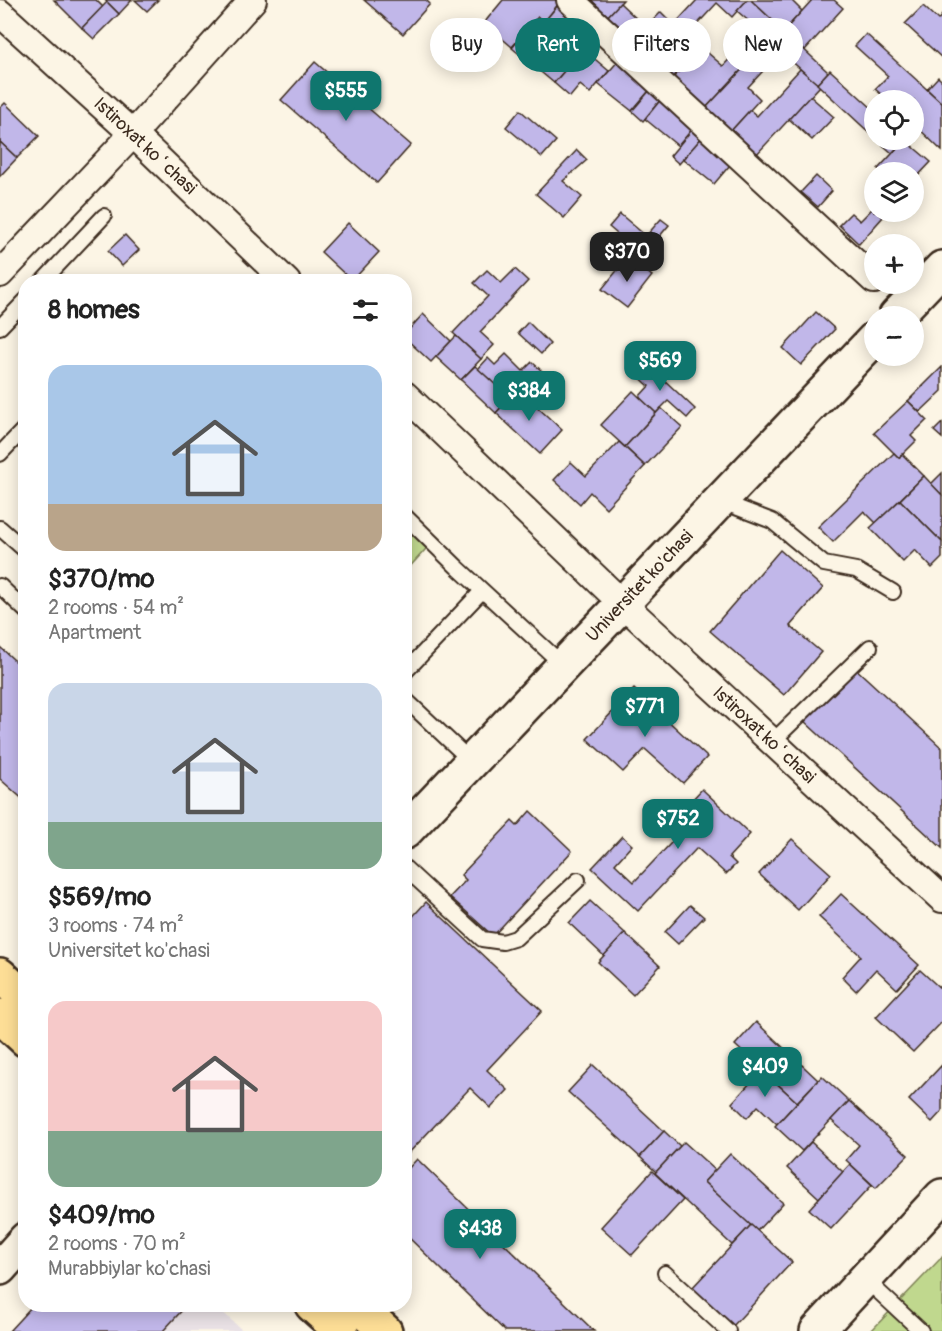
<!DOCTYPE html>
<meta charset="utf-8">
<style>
body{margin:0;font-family:Pangolin,sans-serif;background:#f2f2f2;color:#222;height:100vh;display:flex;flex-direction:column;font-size:22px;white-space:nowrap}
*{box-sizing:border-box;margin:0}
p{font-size:20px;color:#767676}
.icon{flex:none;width:33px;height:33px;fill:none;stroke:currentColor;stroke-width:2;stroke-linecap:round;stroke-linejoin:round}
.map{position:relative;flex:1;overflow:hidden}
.details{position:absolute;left:18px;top:274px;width:394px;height:1038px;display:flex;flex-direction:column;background:#fff;border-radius:24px;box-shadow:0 3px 15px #0003}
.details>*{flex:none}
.hud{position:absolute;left:430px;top:18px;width:422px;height:54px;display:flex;gap:12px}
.fabs{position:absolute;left:864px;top:90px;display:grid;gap:12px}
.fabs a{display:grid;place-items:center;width:60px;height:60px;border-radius:50%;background:#fff;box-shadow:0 3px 15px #0003;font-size:30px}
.price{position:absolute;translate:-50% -51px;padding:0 14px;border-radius:12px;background:#0f766e;color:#fff;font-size:20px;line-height:39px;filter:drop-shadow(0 2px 3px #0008)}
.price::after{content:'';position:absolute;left:50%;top:36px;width:18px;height:14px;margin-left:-9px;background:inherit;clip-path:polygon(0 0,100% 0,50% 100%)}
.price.current{background:#222;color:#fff}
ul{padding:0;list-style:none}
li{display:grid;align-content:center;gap:12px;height:318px;padding:0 30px}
li span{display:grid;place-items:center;height:186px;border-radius:18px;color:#555}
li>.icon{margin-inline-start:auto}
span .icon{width:108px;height:108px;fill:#fffc;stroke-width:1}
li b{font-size:26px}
h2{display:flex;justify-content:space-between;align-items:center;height:72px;padding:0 30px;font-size:26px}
.pill{padding:0 21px;border-radius:27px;background:#fff;box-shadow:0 3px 15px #0003;font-size:21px;line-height:54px}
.pill.current{background:#0f766e;color:#fff}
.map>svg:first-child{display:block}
.built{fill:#eae2e6}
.green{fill:#c0d88e;stroke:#7e8156;stroke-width:1.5}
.building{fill:#c1b7e9;stroke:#3b2a1e;stroke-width:1.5;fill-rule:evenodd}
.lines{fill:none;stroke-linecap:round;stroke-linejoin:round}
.lane-casing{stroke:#3b2a1e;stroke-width:18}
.street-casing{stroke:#3b2a1e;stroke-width:30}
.secondary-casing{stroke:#3b2a1e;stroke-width:38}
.primary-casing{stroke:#3b2a1e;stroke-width:38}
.lane{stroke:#fcf5e5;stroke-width:14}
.street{stroke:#fcf5e5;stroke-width:26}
.secondary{stroke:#fcf5e5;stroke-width:33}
.primary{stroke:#fdde96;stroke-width:33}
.labels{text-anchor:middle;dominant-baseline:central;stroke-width:5;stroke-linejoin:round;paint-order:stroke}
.street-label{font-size:18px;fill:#3b2a1e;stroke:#fcf5e5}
</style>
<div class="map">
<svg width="942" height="1331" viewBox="0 0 942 1331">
<rect width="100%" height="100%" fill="#fcf5e5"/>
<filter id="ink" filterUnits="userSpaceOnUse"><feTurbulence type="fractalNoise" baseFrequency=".0167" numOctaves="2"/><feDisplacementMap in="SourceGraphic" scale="12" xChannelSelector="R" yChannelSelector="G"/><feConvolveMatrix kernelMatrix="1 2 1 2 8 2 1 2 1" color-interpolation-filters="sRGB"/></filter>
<g filter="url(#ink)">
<!-- built -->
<path class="built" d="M33,1305H215L243,1331H9Z"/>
<!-- green -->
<g class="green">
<path d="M405,514L434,540L405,572Z"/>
<path d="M942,1257V1331H871Z"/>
</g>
<!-- building -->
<g class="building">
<path d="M54,0H96L103,7L82,28Z"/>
<path d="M105,0H132L119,14Z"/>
<path d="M135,0H158L147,11Z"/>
<path d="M364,0H426L430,4L403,34Z"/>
<path d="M503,0H557L560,2L544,22L538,17L512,47L484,23Z"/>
<path d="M591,0H623L608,16Z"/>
<path d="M697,0H747L732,17L717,3L678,45L691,57L672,79L646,55Z"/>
<path d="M747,0H751L781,28L705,109L672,79L701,47L723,66L758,29L737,11Z"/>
<path d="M752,0H791L802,11L784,31L752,1Z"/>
<path d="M812,0H834L843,8L805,50L784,31Z"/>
<path d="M107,2L119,14L94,39L82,28Z"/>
<path d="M620,3L641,23L630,36L608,16Z"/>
<path d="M558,5L594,36L554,83L512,48L538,17L544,22ZM556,25L568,35L552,53L538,41L545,32L548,34Z"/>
<path d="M923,6L938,20L942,15V58L905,24Z"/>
<path d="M661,12L674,25L646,55L632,42Z"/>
<path d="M781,28L828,72L817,84L787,57L781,63L775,58L748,87L760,99L730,132L705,109Z"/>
<path d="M866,34L942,103V151L914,124V100H888L875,89L888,76L855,46Z"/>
<path d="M583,49L609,71L590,93L580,85L570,97L554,83Z"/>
<path d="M620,59L653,86L632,111L598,84Z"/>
<path d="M315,62L411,145L377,183L281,100Z"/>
<path d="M800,69L820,86L755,156L730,132L750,110L757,116Z"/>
<path d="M830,70L874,110V137L817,84Z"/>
<path d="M938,77L942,81V103L927,89Z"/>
<path d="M651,89L662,98L643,121L632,111Z"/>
<path d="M810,96L834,117L812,140L789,119Z"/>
<path d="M662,98L695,126L678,146L645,119Z"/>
<path d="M5,103L39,136L17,158L0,142V108Z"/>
<path d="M520,110L556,141L542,157L506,127Z"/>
<path d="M695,126L705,134L679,164L670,156Z"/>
<path d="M705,134L735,159L714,184L683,159Z"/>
<path d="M877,140H905L892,153Z"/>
<path d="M905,140L931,162L914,180V172H882L878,169Z"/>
<path d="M0,142L17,158L0,176Z"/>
<path d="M577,150L587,160L563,181L582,197L564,218L536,194Z"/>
<path d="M816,176L832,191L818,207L801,192Z"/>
<path d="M873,208L874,212H877L883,217L859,244L839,225L851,213L860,221Z"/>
<path d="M620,214L646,236L661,219L669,225L643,256L609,227Z"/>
<path d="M348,223L379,252L352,281L321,252Z"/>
<path d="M125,235L139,250L122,266L108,251Z"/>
<path d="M628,257L652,276L627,308L602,289Z"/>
<path d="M515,269L528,281L480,332L494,345L481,359L453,333L488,296L474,283L487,270L501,283Z"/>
<path d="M816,312L835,329L801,365L783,348Z"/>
<path d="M423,314L451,341L431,362L405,338V334Z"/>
<path d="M528,322L550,344L541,354L518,333Z"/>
<path d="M456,336L481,359L461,380L436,357Z"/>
<path d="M506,354L523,371L532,362L543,372L540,376L553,388L536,406L518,389L510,398L478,369L488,358L495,365Z"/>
<path d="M643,360L695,409L687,418L668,401L656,413L639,397L649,386L633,371Z"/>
<path d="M475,366L510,398L496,413L461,380Z"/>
<path d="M942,367V391L920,412L908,401Z"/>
<path d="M518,389L562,430L540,454L496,413Z"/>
<path d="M633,391L656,413L625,447L601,425Z"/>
<path d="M908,401L927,420L911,436L916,441L899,458L874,433Z"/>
<path d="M661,408L682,427L645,466L625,447Z"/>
<path d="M942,423V438L934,431Z"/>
<path d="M619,442L645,466L606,508L590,492L580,504L554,480L571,462L586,476Z"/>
<path d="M894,453L899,458L902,454L924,476L876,523L864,511L833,542L818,527Z"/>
<path d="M942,473V495L931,484Z"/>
<path d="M924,476L942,495V542L900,500Z"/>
<path d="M900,500L942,542V558L932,568L915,550L903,562L870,528Z"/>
<path d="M780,550L823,588L790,626L821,652L784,695L710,631Z"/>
<path d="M0,647L26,671V802L0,779Z"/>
<path d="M854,667L942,748V848L804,721Z"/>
<path d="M634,689L707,757L683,783L645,749L623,772L587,739Z"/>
<path d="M702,789L750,834L729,857L736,864L726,874L697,848L638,911L592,868L622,836L632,845L615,864L634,882L690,823L679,814Z"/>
<path d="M530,811L572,851L493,936L450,897L466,880L461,875L512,821L517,826Z"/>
<path d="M792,839L831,874L798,910L759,874Z"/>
<path d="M841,894L919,965L897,989L876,969L856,991L842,977L861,956L819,917Z"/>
<path d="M590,901L625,933L604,956L569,923Z"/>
<path d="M426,902L542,1011L487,1070L508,1090L491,1108L470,1088L405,1157V925Z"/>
<path d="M690,905L704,917L678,944L665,932Z"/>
<path d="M625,933L660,966L633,995L598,962Z"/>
<path d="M920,970L942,990V1022L913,1052L876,1017Z"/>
<path d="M756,1022L818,1080L797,1102L735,1045Z"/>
<path d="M593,1065L664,1131L640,1157L568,1092Z"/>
<path d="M942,1065V1111L932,1122L909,1100Z"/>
<path d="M762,1070L797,1102L777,1124L758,1106L747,1118L732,1103Z"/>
<path d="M822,1076L849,1101L802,1151L775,1126Z"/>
<path d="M849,1101L908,1155L876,1188L846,1160L859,1145L831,1120Z"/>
<path d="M664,1131L680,1146L656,1172L640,1157Z"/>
<path d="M684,1142L715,1170L704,1182L751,1225L732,1245L655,1173Z"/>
<path d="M811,1142L843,1172L819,1198L787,1168Z"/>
<path d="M730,1154L783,1203L757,1231L704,1182Z"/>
<path d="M417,1159L594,1331H505L405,1234V1172Z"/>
<path d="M850,1164L872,1185L831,1229L809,1209Z"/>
<path d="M652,1171L683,1200L632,1255L601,1227Z"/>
<path d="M751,1225L792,1262L733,1326L692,1288Z"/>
<path d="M33,1305H187L163,1331H9Z"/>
</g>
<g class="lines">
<!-- lane casing -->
<g class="lane-casing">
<g id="lane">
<path d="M42,282L104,216"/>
<path d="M0,327L26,300"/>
<path d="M0,454L26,427"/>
<path d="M720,501L772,521L824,564L856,570L893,592"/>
<path d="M405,516L457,567L563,665"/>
<path d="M0,528L26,551"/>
<path d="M0,586L26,611"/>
<path d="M405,672L482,591"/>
<path d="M405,699L472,762"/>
<path d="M772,742L870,647"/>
<path d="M405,868L482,939L503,942L516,938L578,880"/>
<path d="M665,1273L728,1331"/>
<path d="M865,1279L921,1331"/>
</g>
</g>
<!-- street casing -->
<g class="street-casing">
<g id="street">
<path d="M570,0L874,280"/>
<path d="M0,13L133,134L287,282"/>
<path d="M0,274L133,134L253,0"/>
<path d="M405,395L622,603L942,899"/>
</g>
</g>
<!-- secondary casing -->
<g class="secondary-casing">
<g id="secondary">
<path d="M896,316L942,268"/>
<path id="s1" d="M405,832L874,339"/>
<path d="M0,1268L26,1239"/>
<path d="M817,1331L942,1196"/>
</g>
</g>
<!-- primary casing -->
<g class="primary-casing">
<g id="primary">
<path d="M0,975L26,999"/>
<path d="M0,1016L26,1040"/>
<path d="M312,1305L341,1331"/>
<path d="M357,1305L385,1331"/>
</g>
</g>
<!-- lane -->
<use href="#lane" class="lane"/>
<!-- street -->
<use href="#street" class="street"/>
<!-- secondary -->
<use href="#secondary" class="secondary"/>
<!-- primary -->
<use href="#primary" class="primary"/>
</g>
</g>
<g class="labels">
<!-- street labels -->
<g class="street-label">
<text transform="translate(145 146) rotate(43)">Istiroxat koʻchasi</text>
<text stroke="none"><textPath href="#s1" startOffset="340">Universitet ko'chasi</textPath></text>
<text transform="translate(764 735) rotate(43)">Istiroxat koʻchasi</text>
</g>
</g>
</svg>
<div class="fabs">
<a><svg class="icon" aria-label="locate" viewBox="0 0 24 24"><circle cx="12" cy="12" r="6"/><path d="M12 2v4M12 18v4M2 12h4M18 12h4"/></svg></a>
<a><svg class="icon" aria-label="layers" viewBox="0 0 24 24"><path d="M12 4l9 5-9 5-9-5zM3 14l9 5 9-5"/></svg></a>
<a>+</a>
<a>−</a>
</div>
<b class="price" style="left:346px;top:122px">$555</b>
<b class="price current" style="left:627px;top:283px">$370</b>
<b class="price" style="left:660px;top:392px">$569</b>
<b class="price" style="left:529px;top:422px">$384</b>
<b class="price" style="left:645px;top:738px">$771</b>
<b class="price" style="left:678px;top:850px">$752</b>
<b class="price" style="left:765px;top:1098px">$409</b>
<b class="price" style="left:480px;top:1260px">$438</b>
<div class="hud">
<a class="pill">Buy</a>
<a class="pill current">Rent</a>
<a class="pill">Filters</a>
<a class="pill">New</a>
</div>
<section class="details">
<h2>8 homes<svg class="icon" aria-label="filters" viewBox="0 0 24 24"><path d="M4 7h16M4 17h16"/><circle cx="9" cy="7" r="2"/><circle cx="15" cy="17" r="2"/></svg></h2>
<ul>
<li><span style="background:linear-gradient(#a9c7e8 75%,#b9a48a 0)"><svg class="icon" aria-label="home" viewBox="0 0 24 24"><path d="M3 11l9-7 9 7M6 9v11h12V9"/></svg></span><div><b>$370/mo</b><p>2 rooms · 54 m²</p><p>Apartment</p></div></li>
<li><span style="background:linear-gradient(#c9d6e8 75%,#7fa58c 0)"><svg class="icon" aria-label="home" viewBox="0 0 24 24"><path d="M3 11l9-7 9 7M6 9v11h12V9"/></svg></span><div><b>$569/mo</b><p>3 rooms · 74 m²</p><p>Universitet ko'chasi</p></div></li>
<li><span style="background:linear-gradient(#f6c9c9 70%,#7fa58c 0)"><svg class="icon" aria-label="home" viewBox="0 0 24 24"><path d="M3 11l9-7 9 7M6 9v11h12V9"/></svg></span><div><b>$409/mo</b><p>2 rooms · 70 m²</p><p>Murabbiylar ko'chasi</p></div></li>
</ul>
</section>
</div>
